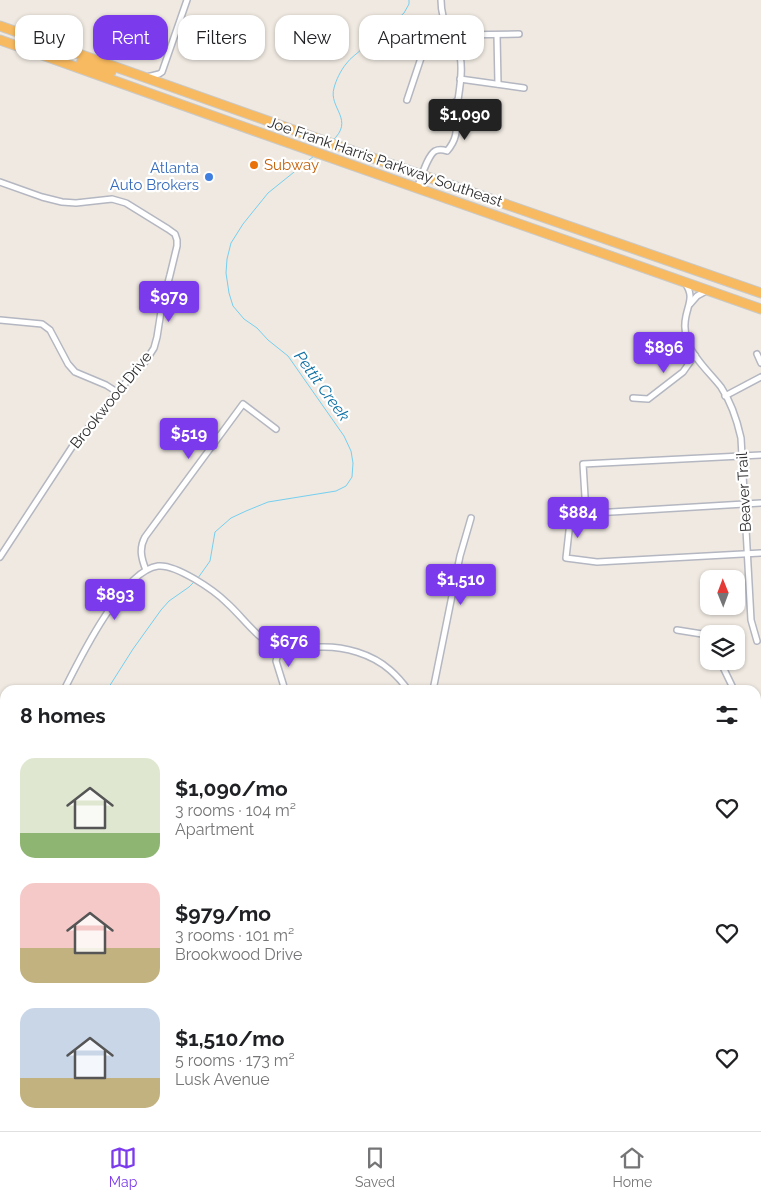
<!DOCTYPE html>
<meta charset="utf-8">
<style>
body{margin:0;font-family:Raleway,sans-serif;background:#f6f6f6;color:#202124;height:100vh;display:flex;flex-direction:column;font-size:19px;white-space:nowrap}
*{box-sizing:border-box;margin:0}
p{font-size:16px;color:#757577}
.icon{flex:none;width:28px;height:28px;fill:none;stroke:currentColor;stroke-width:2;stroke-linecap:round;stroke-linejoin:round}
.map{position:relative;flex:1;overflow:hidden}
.details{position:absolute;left:0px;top:685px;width:761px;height:446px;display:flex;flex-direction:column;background:#fff;border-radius:15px 15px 0 0;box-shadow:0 1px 4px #0004}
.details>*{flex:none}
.top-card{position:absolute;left:15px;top:15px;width:500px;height:45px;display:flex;gap:10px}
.needle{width:32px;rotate:359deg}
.fabs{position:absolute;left:700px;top:570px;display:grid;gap:10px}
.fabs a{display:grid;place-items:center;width:45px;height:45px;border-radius:10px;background:#fff;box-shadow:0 1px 4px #0004;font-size:25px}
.price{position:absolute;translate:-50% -42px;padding:0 11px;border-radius:5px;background:#7c3aed;color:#fff;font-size:16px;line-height:32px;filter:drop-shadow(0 1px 2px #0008)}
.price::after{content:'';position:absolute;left:50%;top:30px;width:15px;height:11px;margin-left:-8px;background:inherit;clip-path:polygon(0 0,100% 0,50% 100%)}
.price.on{background:#222;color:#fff}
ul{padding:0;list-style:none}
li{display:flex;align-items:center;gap:15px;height:125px;padding:0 20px}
li span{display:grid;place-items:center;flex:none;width:140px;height:100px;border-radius:15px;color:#555}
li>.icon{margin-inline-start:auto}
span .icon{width:60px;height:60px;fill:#fffc;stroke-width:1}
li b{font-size:21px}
h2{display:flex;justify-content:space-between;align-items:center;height:60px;padding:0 20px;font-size:21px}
.chip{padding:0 18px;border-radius:15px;background:#fff;box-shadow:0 1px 4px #0004;font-size:18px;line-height:45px}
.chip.on{background:#7c3aed;color:#fff}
.tab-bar{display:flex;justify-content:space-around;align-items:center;height:70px;border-top:1px solid #e0e0e0;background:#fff;font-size:14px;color:#757577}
.tab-bar a{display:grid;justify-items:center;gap:2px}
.tab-bar .on{color:#7c3aed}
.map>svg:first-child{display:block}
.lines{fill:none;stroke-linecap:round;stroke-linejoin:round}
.stream{stroke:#75cff0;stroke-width:1}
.minor-casing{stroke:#b4b7c1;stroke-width:8}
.trunk-casing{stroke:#c9c9c9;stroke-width:11}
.minor{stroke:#fff;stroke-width:5}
.trunk{stroke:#f8ba60;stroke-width:9}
.food-dot{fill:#e8710a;stroke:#fff;stroke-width:2}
.shop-dot{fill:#3f7fe0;stroke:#fff;stroke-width:2}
.labels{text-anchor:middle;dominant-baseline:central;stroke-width:4.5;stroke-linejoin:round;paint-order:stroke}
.street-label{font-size:15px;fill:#2e2e2e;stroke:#fff}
.food-label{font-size:15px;fill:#c56008;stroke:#fff;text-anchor:start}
.shop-label{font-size:15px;fill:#366cbe;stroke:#fff;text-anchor:end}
.water-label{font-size:16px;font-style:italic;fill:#0d6fa3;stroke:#fff}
</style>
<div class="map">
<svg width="761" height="1131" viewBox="0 0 761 1131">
<rect width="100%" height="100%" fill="#efe9e1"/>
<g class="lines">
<!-- stream -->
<g class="stream">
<path d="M332,141C356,120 328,108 334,88C336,80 341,70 346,64C350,58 358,53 363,48C377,36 391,25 404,13L409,4V0"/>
<path d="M198,578L210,561L215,532L231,518L246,511L268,502L336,491L346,486L352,477L353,463L351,451L344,436L288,356L268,340L257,328L244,319L233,306L229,293L226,273L227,259L231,243L243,224L268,193L314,156"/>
<path d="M107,690L133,649L161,610L169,601L189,587L195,581"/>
<path d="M756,801L761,798"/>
<path d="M150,1126L153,1131"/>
<path d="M545,1131L548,1126"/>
</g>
<!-- minor casing -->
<g class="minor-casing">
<g id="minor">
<path d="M441,0C441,13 444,23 450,34C454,41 458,48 460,56C463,70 460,86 458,100C462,106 460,116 456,121"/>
<path d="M451,35L519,34"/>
<path d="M497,35L498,84"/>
<path d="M147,77L159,74L162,72L187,0"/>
<path d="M460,79L524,88"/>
<path d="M407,100L423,52C429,42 440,39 451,36"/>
<path d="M0,182L42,197L62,202L76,203L112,199L126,203L168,229L175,234L177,240V246L170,275L162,305L157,337L154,348L145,362L117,392L104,409L72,447L0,557"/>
<path d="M417,188C421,179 427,156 435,151C439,149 444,150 447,151C455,142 460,128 453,117L455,102L458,100"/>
<path d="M685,283C694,296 689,302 686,316C684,325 685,335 688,343C695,360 710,373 721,387C731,402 737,420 741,438L751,620L757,641"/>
<path d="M690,304L697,296L706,291"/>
<path d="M0,320L42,324L50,330L68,364L75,372L106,385L117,392"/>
<path d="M757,354L761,363"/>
<path d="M725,396L761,377"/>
<path d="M633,398L648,399L683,372L695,355"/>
<path d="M761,503L578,514L573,516L570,522L566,558L597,562L761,553"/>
<path d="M586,513L583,464L761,455"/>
<path d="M146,570C141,558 139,548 145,537L243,404L276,429"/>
<path d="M677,630L702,634L709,640"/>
<path d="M280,647L276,661L285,690"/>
<path d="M720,661L734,690"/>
<path d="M64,690C79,660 123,570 158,566C176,564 214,590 227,603C243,617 257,640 278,647C292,651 306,648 320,647C344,646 372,654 390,670C397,676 403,683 408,690"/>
<path d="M433,690L460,556L471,518"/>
<path d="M756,719H761"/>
<path d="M0,729H5"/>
<path d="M0,834H5"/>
<path d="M0,1062L5,1052"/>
<path d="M260,1126L262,1131"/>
<path d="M675,1126L696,1130H756"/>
<path d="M305,1131L307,1126"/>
<path d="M471,1131L473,1126"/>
<path d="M621,1131L625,1126"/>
</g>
</g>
<!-- trunk casing -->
<g class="trunk-casing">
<g id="trunk">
<path d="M0,26L347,149L761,293"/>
<path d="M0,40L258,132L761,309"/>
<path d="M81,63L111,72"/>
</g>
</g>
<!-- minor -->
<use href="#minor" class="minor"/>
<!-- trunk -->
<use href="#trunk" class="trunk"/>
</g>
<!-- markers -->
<circle class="food-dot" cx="254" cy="165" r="5"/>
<circle class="shop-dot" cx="209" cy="177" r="5"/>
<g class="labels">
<!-- street labels -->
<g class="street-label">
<text transform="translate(385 162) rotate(19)">Joe Frank Harris Parkway Southeast</text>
<text transform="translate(111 400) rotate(-51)">Brookwood Drive</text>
<text transform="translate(744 492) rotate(-93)">Beaver Trail</text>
</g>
<!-- food labels -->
<g class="food-label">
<text x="264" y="165">Subway</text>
</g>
<!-- shop labels -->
<g class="shop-label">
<text x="199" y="168">Atlanta<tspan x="199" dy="17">Auto Brokers</tspan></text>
</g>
<!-- water labels -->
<g class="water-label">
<text transform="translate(322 386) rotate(54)">Pettit Creek</text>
</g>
</g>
</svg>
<div class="fabs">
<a><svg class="needle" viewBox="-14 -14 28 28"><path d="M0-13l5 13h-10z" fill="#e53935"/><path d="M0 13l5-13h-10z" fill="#757577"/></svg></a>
<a><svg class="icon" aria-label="layers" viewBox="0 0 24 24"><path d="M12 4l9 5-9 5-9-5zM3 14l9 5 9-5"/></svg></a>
</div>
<b class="price on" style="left:465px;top:141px">$1,090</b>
<b class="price" style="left:169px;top:323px">$979</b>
<b class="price" style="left:664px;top:374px">$896</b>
<b class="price" style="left:189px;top:460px">$519</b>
<b class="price" style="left:578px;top:539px">$884</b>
<b class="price" style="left:461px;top:606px">$1,510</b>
<b class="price" style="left:115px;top:621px">$893</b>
<b class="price" style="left:289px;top:668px">$676</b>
<div class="top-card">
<a class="chip">Buy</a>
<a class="chip on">Rent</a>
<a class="chip">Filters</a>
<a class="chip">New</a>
<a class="chip">Apartment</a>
</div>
<section class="details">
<h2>8 homes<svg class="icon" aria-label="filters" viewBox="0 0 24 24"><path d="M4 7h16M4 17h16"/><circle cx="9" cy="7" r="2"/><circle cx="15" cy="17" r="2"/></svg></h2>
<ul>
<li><span style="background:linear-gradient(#dfe7d0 75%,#8fb573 0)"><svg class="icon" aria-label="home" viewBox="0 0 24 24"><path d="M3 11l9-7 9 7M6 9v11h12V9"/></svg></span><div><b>$1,090/mo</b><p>3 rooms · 104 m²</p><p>Apartment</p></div><svg class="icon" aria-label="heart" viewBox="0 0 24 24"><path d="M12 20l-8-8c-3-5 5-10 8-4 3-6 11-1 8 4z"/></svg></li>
<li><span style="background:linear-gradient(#f6c9c9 65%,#c2b280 0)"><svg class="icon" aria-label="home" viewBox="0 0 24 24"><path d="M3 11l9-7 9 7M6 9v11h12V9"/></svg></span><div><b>$979/mo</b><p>3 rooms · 101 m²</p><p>Brookwood Drive</p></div><svg class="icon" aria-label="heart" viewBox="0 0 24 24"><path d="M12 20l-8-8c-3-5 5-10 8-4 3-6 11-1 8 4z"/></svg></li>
<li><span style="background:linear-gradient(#c9d6e8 70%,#c2b280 0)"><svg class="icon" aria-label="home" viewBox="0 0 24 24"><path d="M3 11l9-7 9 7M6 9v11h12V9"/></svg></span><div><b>$1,510/mo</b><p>5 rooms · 173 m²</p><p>Lusk Avenue</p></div><svg class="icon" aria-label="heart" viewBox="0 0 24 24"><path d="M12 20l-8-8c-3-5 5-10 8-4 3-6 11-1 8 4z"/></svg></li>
</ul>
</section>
</div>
<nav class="tab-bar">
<a class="on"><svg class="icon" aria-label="map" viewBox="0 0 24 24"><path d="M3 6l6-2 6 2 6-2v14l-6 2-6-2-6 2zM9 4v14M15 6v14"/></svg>Map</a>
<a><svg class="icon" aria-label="saved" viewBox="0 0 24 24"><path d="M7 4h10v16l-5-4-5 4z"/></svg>Saved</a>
<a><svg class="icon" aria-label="home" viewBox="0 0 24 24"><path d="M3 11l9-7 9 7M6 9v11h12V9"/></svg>Home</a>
</nav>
